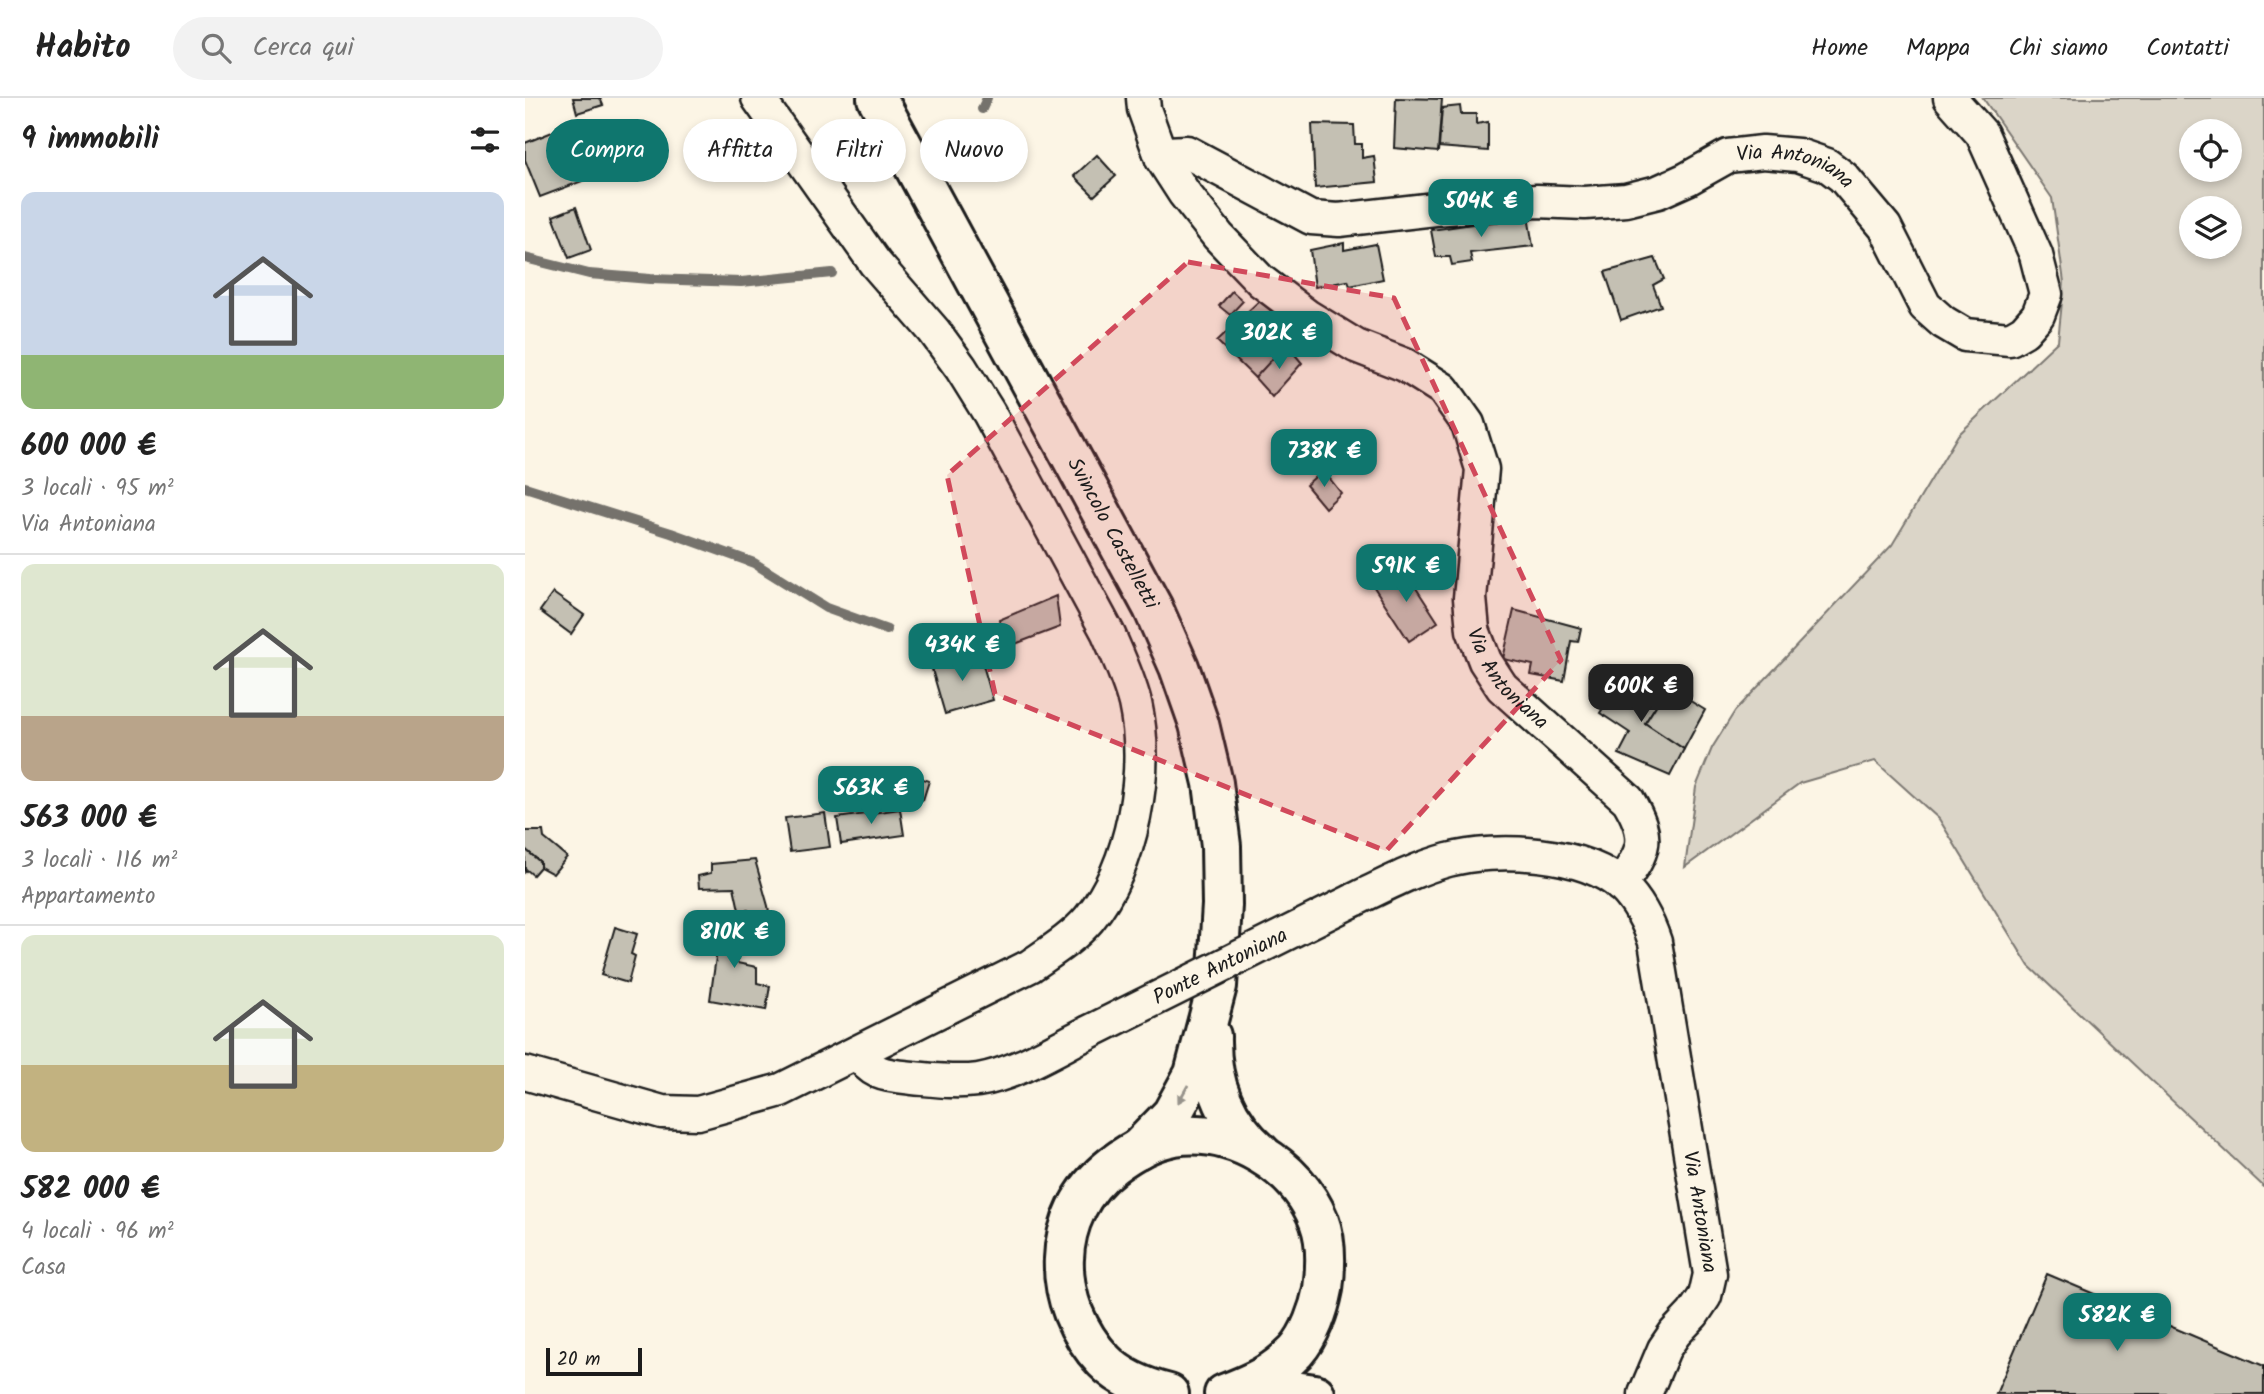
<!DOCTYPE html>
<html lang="it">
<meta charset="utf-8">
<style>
body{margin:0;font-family:Kalam,sans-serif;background:#f2f2f2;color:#222;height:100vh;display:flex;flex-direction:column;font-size:26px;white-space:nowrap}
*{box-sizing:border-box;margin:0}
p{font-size:23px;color:#767676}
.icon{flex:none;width:38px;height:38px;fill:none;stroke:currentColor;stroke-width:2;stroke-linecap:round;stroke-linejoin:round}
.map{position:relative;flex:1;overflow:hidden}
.sheet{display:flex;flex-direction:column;background:#fff;width:525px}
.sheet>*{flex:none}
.hud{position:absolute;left:21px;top:21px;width:665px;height:63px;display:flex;gap:14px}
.controls{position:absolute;left:1654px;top:21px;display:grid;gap:14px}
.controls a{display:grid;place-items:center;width:63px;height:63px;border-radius:50%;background:#fff;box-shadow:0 4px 10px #0003;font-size:35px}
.scale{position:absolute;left:21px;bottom:18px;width:96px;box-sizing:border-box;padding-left:7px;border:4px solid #1c1c1c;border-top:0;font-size:19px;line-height:24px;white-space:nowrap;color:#1c1c1c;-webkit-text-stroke:5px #fcf5e5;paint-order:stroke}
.price{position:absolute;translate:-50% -60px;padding:0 16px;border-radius:14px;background:#0f766e;color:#fff;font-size:23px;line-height:46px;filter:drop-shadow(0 2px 4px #0008)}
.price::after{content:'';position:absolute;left:50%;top:42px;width:21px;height:16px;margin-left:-10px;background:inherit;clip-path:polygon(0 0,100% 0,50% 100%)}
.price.on{background:#222;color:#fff}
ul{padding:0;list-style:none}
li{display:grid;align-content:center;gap:14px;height:371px;padding:0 21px}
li+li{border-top:2px solid #e0e0e0}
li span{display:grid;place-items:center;height:217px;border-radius:14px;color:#555}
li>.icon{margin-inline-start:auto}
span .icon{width:126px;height:126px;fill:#fffc;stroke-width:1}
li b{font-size:30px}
h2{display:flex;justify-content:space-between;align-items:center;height:84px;padding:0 21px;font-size:30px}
.tag{padding:0 24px;border-radius:32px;background:#fff;box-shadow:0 4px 10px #0003;font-size:24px;line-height:63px}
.tag.on{background:#0f766e;color:#fff}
header{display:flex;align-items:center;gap:42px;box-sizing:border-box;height:98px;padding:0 35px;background:#fff;border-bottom:2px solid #e0e0e0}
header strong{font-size:33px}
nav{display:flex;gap:38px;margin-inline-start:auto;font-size:24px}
.search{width:490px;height:63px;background:#f2f2f2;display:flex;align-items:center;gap:18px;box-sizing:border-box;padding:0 24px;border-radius:38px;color:#767676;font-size:26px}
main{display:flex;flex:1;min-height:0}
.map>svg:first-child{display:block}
.green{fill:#dbd5c8;stroke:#7c7872;stroke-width:2;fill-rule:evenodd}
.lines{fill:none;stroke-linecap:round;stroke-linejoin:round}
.stream{stroke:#75726c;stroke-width:10}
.building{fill:#c4c0b3;stroke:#1c1c1c;stroke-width:2}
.street-casing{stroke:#1c1c1c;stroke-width:37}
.secondary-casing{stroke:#1c1c1c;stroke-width:44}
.primary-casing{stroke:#1c1c1c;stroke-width:44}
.street{stroke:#fcf5e5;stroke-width:32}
.secondary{stroke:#fcf5e5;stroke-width:38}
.primary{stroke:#fcf5e5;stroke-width:38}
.street-bridge-casing{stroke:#1c1c1c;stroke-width:37;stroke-linecap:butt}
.street-bridge{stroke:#fcf5e5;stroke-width:32}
.oneway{fill:#97938b}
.marked{fill:#d1495b;fill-opacity:0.2;stroke:#d1495b;stroke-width:5;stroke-dasharray:14 9;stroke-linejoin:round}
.labels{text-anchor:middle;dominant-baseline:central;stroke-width:6;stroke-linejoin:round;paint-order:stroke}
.street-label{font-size:21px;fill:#1c1c1c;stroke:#fcf5e5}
</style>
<header>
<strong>Habito</strong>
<div class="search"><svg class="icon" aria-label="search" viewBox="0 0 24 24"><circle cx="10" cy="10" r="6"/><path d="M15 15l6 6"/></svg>Cerca qui</div>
<nav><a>Home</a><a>Mappa</a><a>Chi siamo</a><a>Contatti</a></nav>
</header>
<main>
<section class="sheet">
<h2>9 immobili<svg class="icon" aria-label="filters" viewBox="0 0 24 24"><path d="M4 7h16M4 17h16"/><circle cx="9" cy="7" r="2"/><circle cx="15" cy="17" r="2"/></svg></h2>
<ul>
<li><span style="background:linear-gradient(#c9d6e8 75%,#8fb573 0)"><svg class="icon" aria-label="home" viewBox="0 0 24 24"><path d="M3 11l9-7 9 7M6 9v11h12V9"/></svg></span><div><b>600 000 €</b><p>3 locali · 95 m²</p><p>Via Antoniana</p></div></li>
<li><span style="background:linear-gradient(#dfe7d0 70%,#b9a48a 0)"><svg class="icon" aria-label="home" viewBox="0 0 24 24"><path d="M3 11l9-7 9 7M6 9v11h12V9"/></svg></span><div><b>563 000 €</b><p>3 locali · 116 m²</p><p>Appartamento</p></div></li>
<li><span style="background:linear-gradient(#dfe7d0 60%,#c2b280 0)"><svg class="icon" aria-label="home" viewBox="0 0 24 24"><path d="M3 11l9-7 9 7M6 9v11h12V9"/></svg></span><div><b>582 000 €</b><p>4 locali · 96 m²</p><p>Casa</p></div></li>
</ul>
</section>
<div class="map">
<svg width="1739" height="1296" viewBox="0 0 1739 1296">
<rect width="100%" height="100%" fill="#fcf5e5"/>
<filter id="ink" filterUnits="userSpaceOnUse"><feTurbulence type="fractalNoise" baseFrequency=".0143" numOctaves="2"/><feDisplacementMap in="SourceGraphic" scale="14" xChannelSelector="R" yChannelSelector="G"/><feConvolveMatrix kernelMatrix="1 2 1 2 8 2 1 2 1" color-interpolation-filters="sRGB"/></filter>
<g filter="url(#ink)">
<!-- green -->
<path class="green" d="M1458,0H1739V1089L1504,868L1414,721L1350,663L1275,685L1160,769L1171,689L1187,650L1210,613L1367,447L1433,337L1533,243L1539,184L1527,100ZM1666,33H1704V72H1666ZM1666,110H1704V149H1666Z"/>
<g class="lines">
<!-- stream -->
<g class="stream">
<path d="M457,11L462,0"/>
<path d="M0,160L64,176L125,181L216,184L307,175"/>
<path d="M0,389L146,435L229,465L301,510L362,532"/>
</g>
</g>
<!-- building -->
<g class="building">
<path d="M48,0H75L78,7L52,15Z"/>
<path d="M871,0L917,1L913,54L869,50Z"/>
<path d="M935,8L936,16H951V26L963,24V53L914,49L917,10Z"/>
<path d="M47,26L68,79L15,99L0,62V45Z"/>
<path d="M787,26L829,27L830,46H837V60L849,58L852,84L790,90Z"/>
<path d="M572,57L591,78L569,98L549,78Z"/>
<path d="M51,109L66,152L44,160L28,118Z"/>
<path d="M1003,118L1008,148L945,155L947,164L927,167L925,159H911L906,132Z"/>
<path d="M819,145V152L851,146L858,181L825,188L823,183L790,189L785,152Z"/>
<path d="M1130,160L1139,181L1128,187L1136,208L1096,222L1080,174Z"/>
<path d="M707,193L718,203L705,217L694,208Z"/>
<path d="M735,202L771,237L730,280L692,243Z"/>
<path d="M761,246L777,265L747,299L730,280Z"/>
<path d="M798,372L816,395L800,410L781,387Z"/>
<path d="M878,470L913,524L884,543L849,489Z"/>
<path d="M28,495L59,517L46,536L15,513Z"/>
<path d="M531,498L535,529L482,549L474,522Z"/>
<path d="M989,512L1056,530L1053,544L1046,543L1039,583L1006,577L1008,567L978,561Z"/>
<path d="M449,536L454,553L406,568L401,550Z"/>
<path d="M454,553L468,602L420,616L406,568Z"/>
<path d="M1102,571L1139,595L1120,625L1159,651L1145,678L1094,656L1105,635L1075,615Z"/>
<path d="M1149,593L1180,612L1159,651L1120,625L1139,595Z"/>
<path d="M382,676L404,683L398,702L376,694Z"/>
<path d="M375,711L379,737L316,746L312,720Z"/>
<path d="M300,715L305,749L265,754L260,720Z"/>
<path d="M0,733H18L19,740L42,759L28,776L15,769V764L0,751Z"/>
<path d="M0,751L15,764V769L8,777L2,772L0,774Z"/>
<path d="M230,762L243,808L250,852H223V812H214L209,789L174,790L173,778L186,775V766Z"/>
<path d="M188,822L217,826L212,865L232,869V885L245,888L241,912L185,902L192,852L182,851Z"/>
<path d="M90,829L112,836L106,856L110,858L103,885L76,877Z"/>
<path d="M1522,1176L1739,1268V1296H1471Z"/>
</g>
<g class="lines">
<!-- street casing -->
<g class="street-casing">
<g id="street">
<path id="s1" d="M618,0L619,11L637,61L659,95L693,138L736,183L782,218L831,248L880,267L918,291L943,326L957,371L945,500L948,532L960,563L977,589L1103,702C1126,740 1120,753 1095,787"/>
<path id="s2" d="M637,61L641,55L662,54L786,120L814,122L910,111L1012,103L1060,105L1101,102L1133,94L1162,81L1203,58L1238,54L1273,57L1302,67L1318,79L1360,129L1400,208L1418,224L1440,237L1485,241L1499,233L1513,217L1521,196L1511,157L1457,36L1425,0"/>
<path id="s3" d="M829,802C860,787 890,771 923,762C971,749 1060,753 1098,789C1114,805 1123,823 1130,844L1185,1176L1180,1198L1168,1216L1150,1235L1139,1251L1120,1296"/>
<path d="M333,954C347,978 362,977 388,980C410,982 431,985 453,982C488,977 530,951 562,935"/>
<path d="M0,975L137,1014L173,1015L256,992L505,868C525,854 548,840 564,821C608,767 625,673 610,605C604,581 593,558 583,535L464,315L436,270L409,233L350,165L233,0"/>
</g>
</g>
<!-- secondary casing -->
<g class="secondary-casing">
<g id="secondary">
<path d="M714,1295L755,1291L790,1296"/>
<path d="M644,1296C620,1290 596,1281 579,1263C525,1206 523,1117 588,1067C605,1054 627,1042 649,1038C708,1029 772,1067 794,1123C802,1144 801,1169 798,1191C794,1212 785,1237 771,1253C749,1276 728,1285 699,1296"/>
</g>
</g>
<!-- primary casing -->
<g class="primary-casing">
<g id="primary">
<path id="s4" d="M352,0L628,510L654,569L674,626L688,685L696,748L697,807L692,888L669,976L647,1016L613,1051"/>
<path d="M686,938C685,986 701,1024 736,1055"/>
</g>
</g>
<!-- street -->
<use href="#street" class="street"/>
<!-- secondary -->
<use href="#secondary" class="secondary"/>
<!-- primary -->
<use href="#primary" class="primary"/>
<!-- street-bridge casing -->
<g class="street-bridge-casing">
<g id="street-bridge">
<path id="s5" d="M562,935L829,802"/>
</g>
</g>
<!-- street-bridge -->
<use href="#street-bridge" class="street-bridge"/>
</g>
<!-- one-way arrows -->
<defs><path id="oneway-solid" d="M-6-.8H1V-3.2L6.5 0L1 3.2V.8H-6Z" transform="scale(1.75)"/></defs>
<use class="oneway" href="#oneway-solid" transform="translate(658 996) rotate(119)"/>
</g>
<!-- marked area -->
<path class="marked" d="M663,164L869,200L1036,562L861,753L470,596L422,377Z"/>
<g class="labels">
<!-- street labels -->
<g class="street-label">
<text stroke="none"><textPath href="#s2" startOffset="667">Via Antoniana</textPath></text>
<text stroke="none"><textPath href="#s4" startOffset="495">Svincolo Castelletti</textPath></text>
<text stroke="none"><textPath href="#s1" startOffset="747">Via Antoniana</textPath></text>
<text stroke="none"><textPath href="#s5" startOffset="149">Ponte Antoniana</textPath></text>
<text stroke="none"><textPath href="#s3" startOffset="623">Via Antoniana</textPath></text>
</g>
</g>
</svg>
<div class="controls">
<a><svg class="icon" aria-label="locate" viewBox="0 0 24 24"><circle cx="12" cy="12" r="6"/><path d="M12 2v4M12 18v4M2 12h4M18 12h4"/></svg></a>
<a><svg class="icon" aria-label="layers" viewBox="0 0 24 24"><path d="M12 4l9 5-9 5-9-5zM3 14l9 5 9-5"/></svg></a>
</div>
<div class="scale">20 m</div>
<b class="price" style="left:956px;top:141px">504K €</b>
<b class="price" style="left:754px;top:273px">302K €</b>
<b class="price" style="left:799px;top:391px">738K €</b>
<b class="price" style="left:881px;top:506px">591K €</b>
<b class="price" style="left:437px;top:585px">434K €</b>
<b class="price on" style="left:1116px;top:626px">600K €</b>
<b class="price" style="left:346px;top:728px">563K €</b>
<b class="price" style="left:209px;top:872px">810K €</b>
<b class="price" style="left:1592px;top:1255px">582K €</b>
<div class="hud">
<a class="tag on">Compra</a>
<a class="tag">Affitta</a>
<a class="tag">Filtri</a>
<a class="tag">Nuovo</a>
</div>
</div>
</main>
